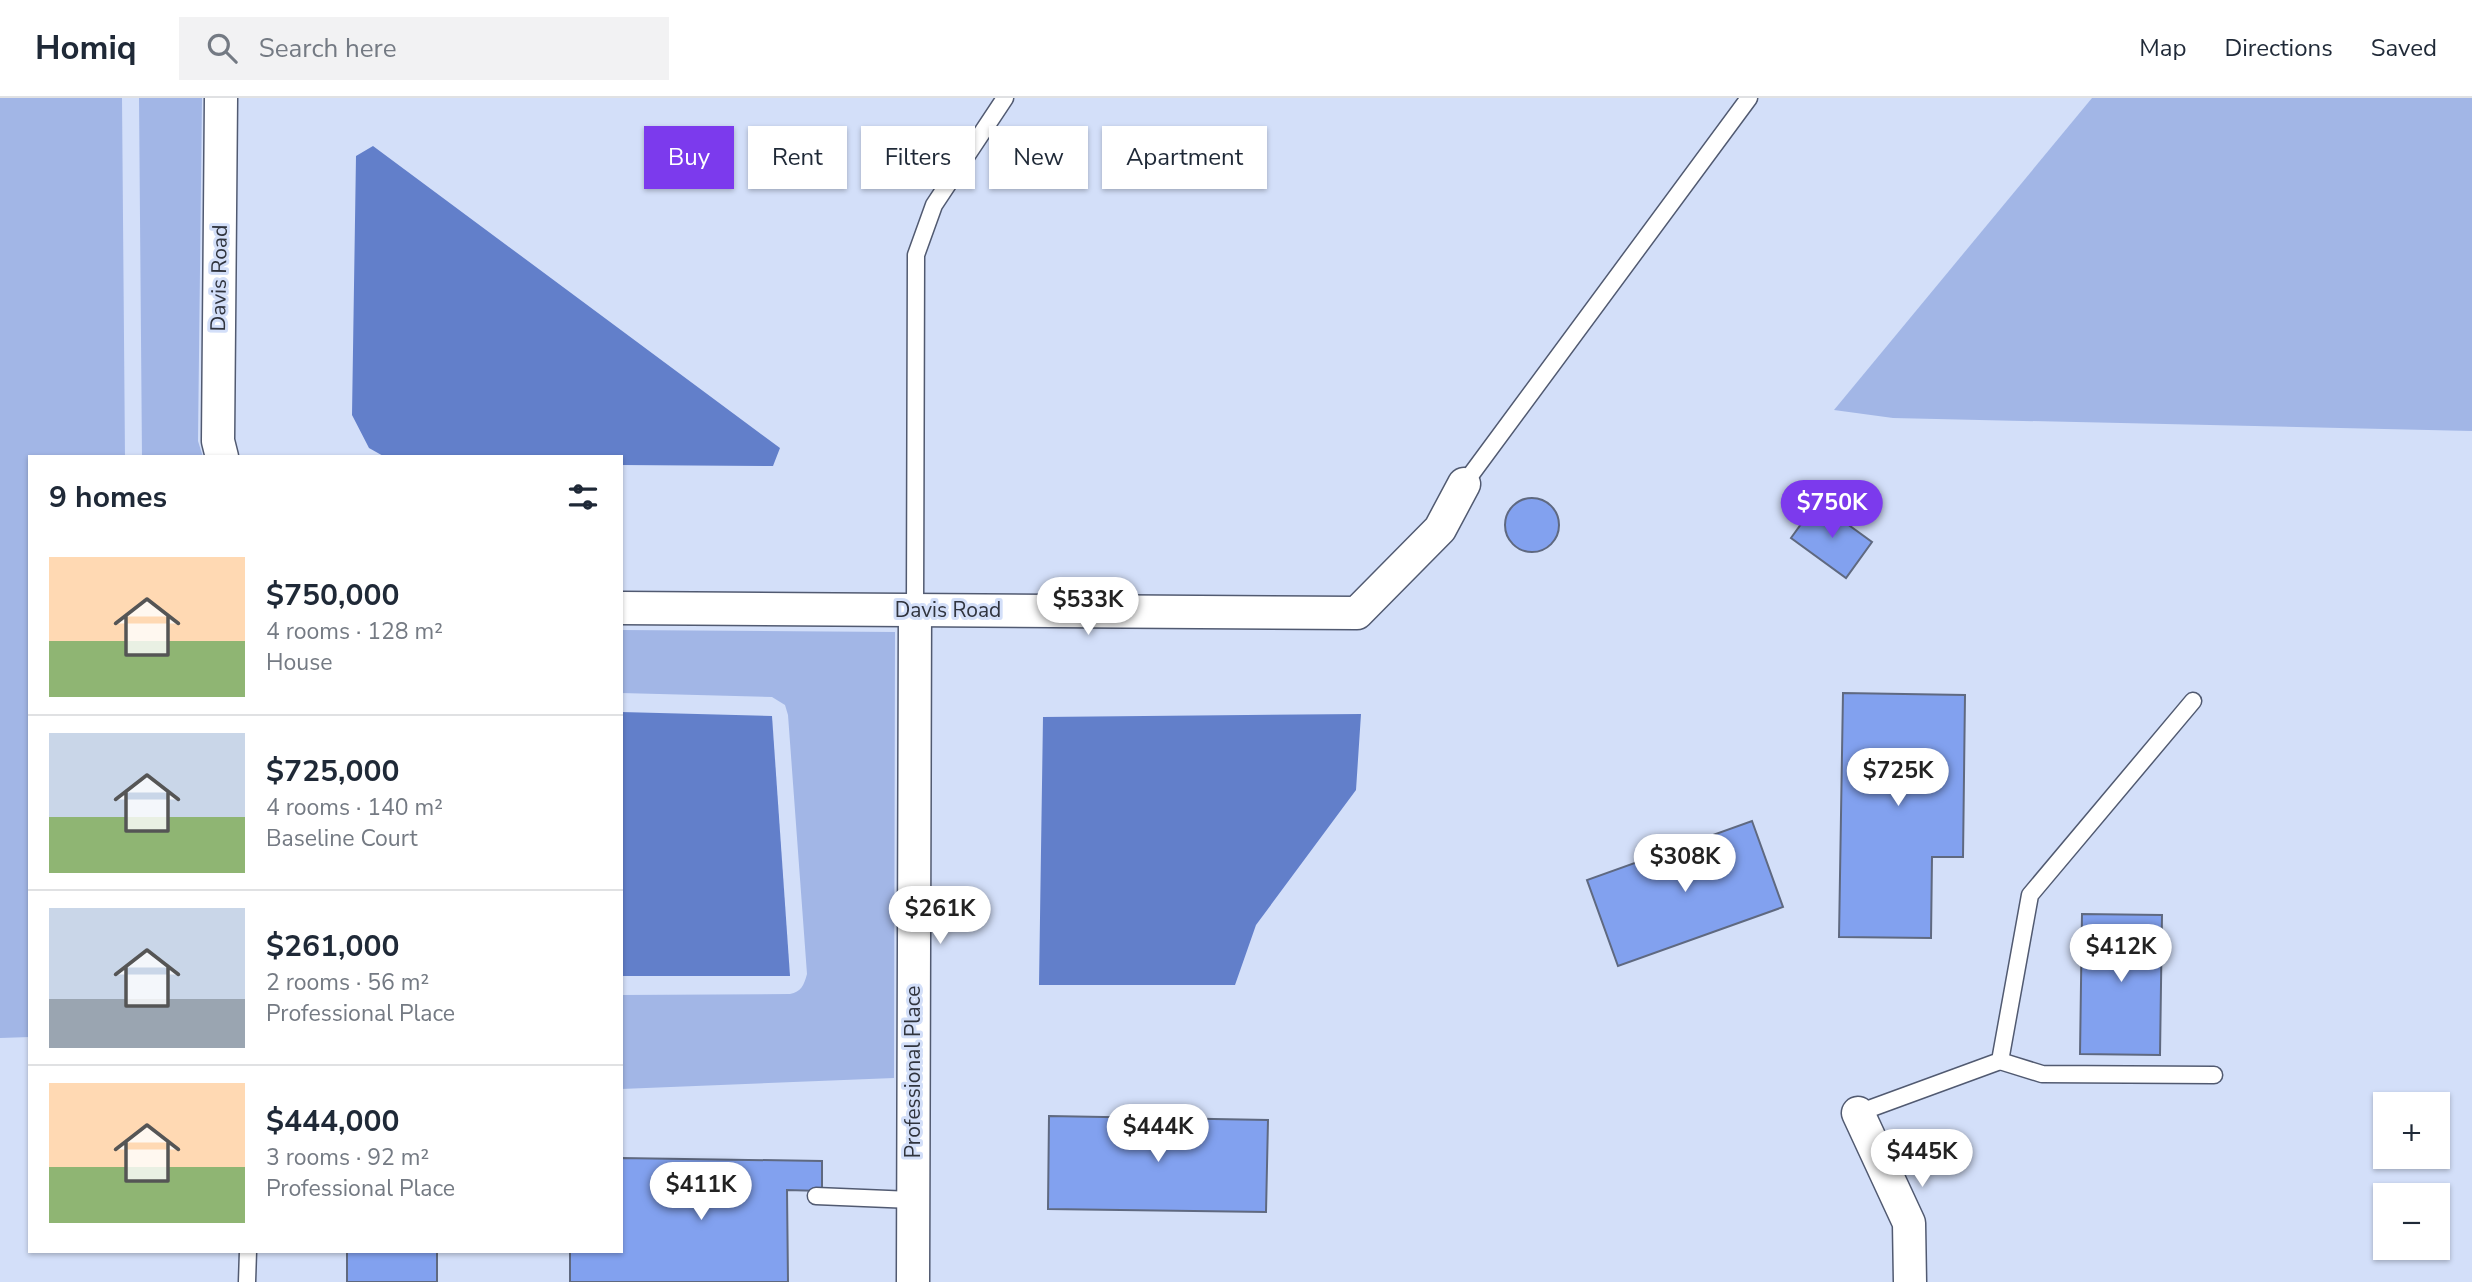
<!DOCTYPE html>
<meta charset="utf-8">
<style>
body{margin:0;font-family:"Nunito Sans",sans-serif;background:#f2f2f3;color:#1f2937;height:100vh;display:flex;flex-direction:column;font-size:26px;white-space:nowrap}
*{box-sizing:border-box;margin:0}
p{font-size:23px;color:#747a83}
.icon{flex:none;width:38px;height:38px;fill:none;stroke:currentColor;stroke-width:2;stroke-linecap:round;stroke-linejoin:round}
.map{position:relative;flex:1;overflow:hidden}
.side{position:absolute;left:28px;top:357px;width:595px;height:798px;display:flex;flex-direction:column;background:#fff;border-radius:0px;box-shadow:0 2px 5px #0004}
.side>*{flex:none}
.hud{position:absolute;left:644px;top:28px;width:665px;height:63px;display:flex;gap:14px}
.tools{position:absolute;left:2373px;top:994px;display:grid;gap:14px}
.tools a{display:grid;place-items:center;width:77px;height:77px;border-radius:0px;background:#fff;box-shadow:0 2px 5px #0004;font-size:35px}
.price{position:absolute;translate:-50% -60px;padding:0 16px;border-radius:24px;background:#fff;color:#222;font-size:23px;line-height:46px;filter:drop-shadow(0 2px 4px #0008)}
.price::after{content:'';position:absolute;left:50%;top:42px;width:21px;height:16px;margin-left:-10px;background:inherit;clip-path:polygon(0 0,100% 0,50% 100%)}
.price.active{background:#7c3aed;color:#fff}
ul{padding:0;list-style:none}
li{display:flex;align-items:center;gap:21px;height:175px;padding:0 21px}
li+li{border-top:2px solid #e0e1e3}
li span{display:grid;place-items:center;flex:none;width:196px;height:140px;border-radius:0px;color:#555}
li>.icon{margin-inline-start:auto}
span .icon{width:84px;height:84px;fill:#fffc;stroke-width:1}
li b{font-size:30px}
h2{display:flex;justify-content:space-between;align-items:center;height:84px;padding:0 21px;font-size:30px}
.pill{padding:0 24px;border-radius:0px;background:#fff;box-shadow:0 2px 5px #0004;font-size:24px;line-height:63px}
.pill.active{background:#7c3aed;color:#fff}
header{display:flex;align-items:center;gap:42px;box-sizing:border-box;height:98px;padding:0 35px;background:#fff;border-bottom:2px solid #e0e1e3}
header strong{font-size:33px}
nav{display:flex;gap:38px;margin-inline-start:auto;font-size:24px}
.search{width:490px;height:63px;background:#f2f2f3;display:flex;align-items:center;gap:18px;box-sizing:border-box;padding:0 24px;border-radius:0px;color:#747a83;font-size:26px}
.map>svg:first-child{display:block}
.green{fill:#a2b6e6}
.water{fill:#627fca}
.building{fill:#82a1ef;stroke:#5f6980;stroke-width:2}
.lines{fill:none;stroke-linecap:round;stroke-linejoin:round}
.service-casing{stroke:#515a71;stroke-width:19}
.minor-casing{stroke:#515a71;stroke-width:35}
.service{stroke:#fff;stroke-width:16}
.minor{stroke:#fff;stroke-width:32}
.labels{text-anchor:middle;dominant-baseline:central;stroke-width:6;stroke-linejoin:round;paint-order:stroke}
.street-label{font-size:21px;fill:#30343e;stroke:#d3dff9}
</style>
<header>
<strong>Homiq</strong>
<div class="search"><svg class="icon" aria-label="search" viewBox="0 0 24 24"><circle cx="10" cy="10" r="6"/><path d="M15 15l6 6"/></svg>Search here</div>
<nav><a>Map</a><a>Directions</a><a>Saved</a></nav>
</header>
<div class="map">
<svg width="2472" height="1184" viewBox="0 0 2472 1184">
<rect width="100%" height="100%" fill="#d3dff9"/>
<!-- green -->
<g class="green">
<path d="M0,0H122L125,359H30V939L0,940Z"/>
<path d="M139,0H202L198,343L203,359H142Z"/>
<path d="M2092,0H2472V333L1893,320L1834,312Z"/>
<path d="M621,532L895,534L894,980L621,991V897L790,896C801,894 804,887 807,876L788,617L785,607L772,599L621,595Z"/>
</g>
<!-- water -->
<g class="water">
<path d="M373,48L780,350L773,368L621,367V359H385L369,350L352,317L356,58Z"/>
<path d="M621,614L772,618L790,878H621Z"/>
<path d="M1361,616L1356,692L1256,827L1235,887H1039L1043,619Z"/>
</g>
<!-- building -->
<g class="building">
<circle cx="1532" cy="427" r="27"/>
<path d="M1817,404L1872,444L1846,480L1791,440Z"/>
<path d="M1843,595L1965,597L1963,759H1932L1931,840L1839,839Z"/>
<path d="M1752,723L1783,809L1618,868L1587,782Z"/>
<path d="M2082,816L2162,817L2160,957L2080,956Z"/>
<path d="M1049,1018L1268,1022L1266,1114L1048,1111Z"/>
<path d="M621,1060L822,1063V1093L787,1092L788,1184H570V1153H621Z"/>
<rect x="347" y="1153" width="90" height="31"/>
</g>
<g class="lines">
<!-- service casing -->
<g class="service-casing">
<g id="service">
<path d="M1464,386L1749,0"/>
<path d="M915,512L916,157L934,107L1005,0"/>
<path d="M2000,963L2042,976L2214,977"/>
<path d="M1858,1015L2000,963L2030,797L2193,603"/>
<path d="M816,1098L912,1102"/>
<path d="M247,1184L248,1153"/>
</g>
</g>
<!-- minor casing -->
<g class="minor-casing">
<g id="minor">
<path d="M221,0L218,343L222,359"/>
<path d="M621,510L1357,515L1440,431L1464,386"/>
<path d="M1858,1015L1909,1125L1910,1184"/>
<path d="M913,1184L915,512"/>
</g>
</g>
<!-- service -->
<use href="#service" class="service"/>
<!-- minor -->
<use href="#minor" class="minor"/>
</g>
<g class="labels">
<!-- street labels -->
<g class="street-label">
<text transform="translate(219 180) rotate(-89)">Davis Road</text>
<text x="948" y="512">Davis Road</text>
<text transform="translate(913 974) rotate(-90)">Professional Place</text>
</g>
</g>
</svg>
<div class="tools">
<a>+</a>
<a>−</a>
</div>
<b class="price active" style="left:1832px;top:442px">$750K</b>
<b class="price" style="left:1088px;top:539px">$533K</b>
<b class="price" style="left:1898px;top:710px">$725K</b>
<b class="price" style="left:1685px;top:796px">$308K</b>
<b class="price" style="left:940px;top:848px">$261K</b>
<b class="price" style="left:2121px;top:886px">$412K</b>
<b class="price" style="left:1158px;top:1066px">$444K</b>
<b class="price" style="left:1922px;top:1091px">$445K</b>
<b class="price" style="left:701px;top:1124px">$411K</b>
<div class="hud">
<a class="pill active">Buy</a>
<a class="pill">Rent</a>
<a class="pill">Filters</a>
<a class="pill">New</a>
<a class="pill">Apartment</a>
</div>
<section class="side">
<h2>9 homes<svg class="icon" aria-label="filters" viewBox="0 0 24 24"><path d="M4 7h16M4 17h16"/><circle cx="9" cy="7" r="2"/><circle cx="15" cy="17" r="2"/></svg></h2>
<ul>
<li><span style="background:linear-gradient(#ffd9b3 60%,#8fb573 0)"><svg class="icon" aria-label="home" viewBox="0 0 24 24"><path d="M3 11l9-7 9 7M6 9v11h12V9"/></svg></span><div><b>$750,000</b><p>4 rooms · 128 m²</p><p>House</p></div></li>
<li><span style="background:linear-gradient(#c9d6e8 60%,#8fb573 0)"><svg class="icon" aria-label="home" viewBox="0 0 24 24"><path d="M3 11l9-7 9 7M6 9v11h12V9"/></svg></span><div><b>$725,000</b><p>4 rooms · 140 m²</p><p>Baseline Court</p></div></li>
<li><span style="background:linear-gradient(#c9d6e8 65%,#9aa5b1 0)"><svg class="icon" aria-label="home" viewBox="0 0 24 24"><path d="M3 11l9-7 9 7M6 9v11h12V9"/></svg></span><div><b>$261,000</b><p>2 rooms · 56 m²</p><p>Professional Place</p></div></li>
<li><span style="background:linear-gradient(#ffd9b3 60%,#8fb573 0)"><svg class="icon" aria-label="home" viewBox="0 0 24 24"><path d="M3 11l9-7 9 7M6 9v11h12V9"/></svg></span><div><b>$444,000</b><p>3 rooms · 92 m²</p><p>Professional Place</p></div></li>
</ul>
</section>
</div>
